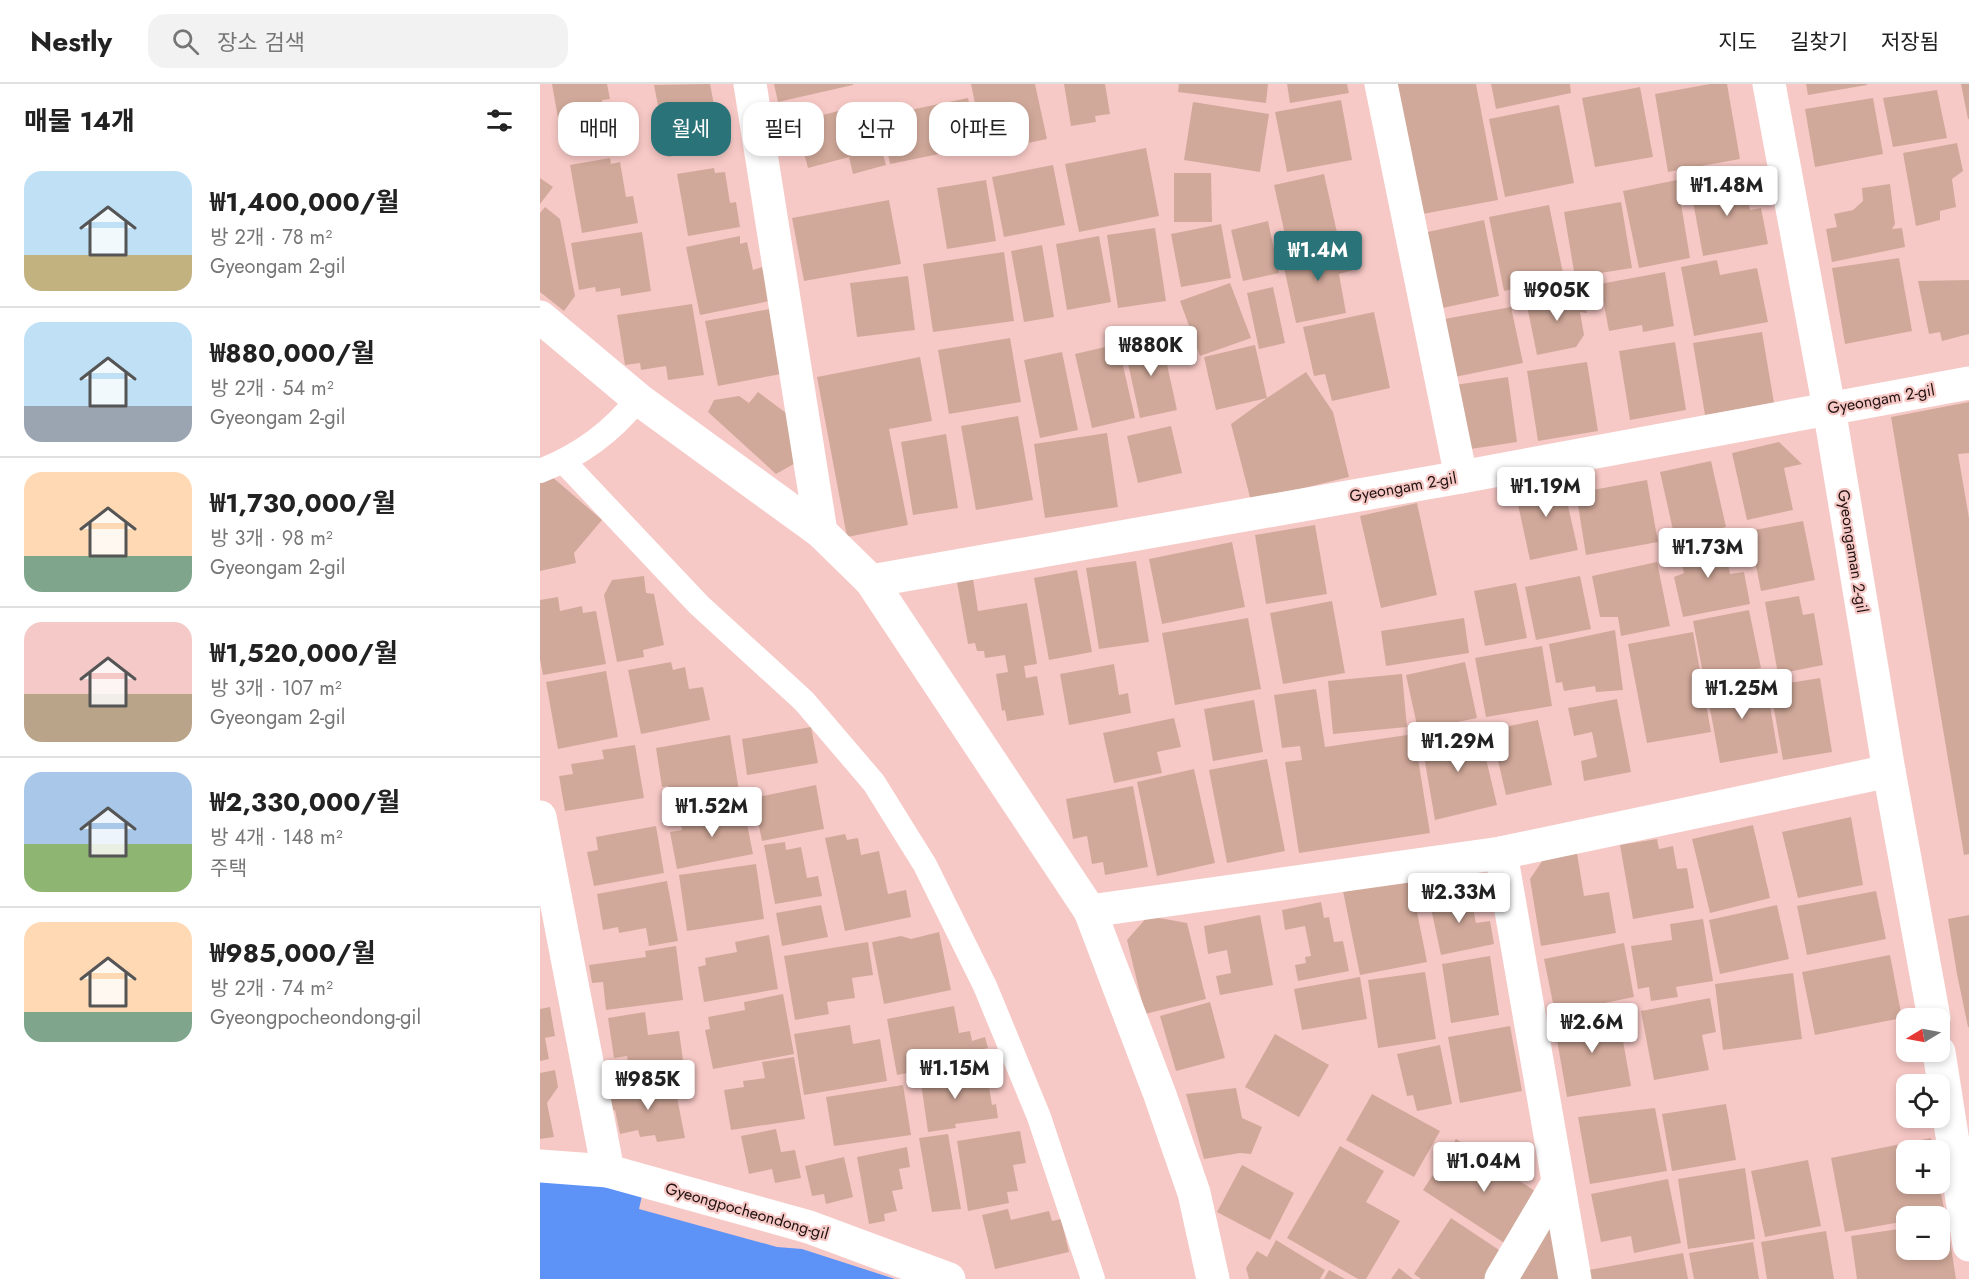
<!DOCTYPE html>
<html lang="ko">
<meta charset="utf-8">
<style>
body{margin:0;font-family:Jost,"Noto Sans KR",sans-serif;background:#f2f2f2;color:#222;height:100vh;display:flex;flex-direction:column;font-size:22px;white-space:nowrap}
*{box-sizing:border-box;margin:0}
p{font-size:20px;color:#767676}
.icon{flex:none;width:33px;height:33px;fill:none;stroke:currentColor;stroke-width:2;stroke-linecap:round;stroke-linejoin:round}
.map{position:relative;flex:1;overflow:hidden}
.details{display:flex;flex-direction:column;background:#fff;width:540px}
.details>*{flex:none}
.guide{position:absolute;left:18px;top:18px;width:570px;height:54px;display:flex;gap:12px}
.needle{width:39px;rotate:260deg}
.tools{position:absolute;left:1356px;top:924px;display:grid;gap:12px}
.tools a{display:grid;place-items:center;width:54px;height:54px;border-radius:12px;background:#fff;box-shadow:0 3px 9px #0003;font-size:30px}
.price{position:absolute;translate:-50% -51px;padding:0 14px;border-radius:6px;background:#fff;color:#222;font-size:20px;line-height:39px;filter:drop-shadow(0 2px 3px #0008)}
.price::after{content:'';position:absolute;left:50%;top:36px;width:18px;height:14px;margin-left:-9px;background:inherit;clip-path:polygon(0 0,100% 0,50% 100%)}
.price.active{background:#297379;color:#fff}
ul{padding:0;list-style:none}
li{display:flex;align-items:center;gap:18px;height:150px;padding:0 24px}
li+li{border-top:2px solid #e0e0e0}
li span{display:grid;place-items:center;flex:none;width:168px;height:120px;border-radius:18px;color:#555}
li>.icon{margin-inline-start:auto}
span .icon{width:72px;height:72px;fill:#fffc;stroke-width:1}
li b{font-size:26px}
h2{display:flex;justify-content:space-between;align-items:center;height:72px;padding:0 24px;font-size:26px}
.pill{padding:0 21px;border-radius:18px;background:#fff;box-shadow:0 3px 9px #0003;font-size:21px;line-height:54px}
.pill.active{background:#297379;color:#fff}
header{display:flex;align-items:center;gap:36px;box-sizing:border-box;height:84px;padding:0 30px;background:#fff;border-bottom:2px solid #e0e0e0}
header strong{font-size:28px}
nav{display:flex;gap:33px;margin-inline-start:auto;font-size:21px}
.search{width:420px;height:54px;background:#f2f2f2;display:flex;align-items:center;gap:15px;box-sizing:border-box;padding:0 21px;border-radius:18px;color:#767676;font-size:22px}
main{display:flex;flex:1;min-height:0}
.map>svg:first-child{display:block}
.water{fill:#5d92f7}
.building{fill:#d1a99a}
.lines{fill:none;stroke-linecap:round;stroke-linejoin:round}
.lane{stroke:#fff;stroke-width:24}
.street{stroke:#fff;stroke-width:33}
.labels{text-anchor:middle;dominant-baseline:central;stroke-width:4.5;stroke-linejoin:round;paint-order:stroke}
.street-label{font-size:16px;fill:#211211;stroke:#f7c9c6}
</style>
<header>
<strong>Nestly</strong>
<div class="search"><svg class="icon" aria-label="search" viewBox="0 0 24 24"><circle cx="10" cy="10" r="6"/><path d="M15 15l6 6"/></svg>장소 검색</div>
<nav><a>지도</a><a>길찾기</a><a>저장됨</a></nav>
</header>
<main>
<section class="details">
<h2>매물 14개<svg class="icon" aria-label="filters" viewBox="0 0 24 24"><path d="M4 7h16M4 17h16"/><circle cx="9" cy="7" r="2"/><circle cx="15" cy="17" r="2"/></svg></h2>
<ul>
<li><span style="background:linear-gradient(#bfe0f5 70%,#c2b280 0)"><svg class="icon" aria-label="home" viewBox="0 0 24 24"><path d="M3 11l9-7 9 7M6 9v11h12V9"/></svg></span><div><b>₩1,400,000/월</b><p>방 2개 · 78 m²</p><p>Gyeongam 2-gil</p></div></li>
<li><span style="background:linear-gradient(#bfe0f5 70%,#9aa5b1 0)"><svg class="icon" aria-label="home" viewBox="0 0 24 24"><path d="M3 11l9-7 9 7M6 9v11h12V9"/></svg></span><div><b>₩880,000/월</b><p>방 2개 · 54 m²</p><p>Gyeongam 2-gil</p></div></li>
<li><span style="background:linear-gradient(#ffd9b3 70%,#7fa58c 0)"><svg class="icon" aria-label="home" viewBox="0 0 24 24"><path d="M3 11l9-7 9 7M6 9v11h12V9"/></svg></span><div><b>₩1,730,000/월</b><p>방 3개 · 98 m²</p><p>Gyeongam 2-gil</p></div></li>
<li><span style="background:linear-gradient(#f6c9c9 60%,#b9a48a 0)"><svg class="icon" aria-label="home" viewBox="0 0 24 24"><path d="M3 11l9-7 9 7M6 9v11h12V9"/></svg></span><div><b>₩1,520,000/월</b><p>방 3개 · 107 m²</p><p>Gyeongam 2-gil</p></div></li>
<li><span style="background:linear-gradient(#a9c7e8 60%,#8fb573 0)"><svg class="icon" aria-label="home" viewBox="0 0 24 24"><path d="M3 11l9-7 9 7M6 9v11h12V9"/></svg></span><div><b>₩2,330,000/월</b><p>방 4개 · 148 m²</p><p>주택</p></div></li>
<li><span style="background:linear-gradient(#ffd9b3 75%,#7fa58c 0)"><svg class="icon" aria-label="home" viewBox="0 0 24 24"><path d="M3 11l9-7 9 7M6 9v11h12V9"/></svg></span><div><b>₩985,000/월</b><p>방 2개 · 74 m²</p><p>Gyeongpocheondong-gil</p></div></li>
</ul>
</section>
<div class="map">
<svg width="1429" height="1195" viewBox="0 0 1429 1195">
<rect width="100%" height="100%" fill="#f7c9c6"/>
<!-- water -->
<path class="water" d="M0,1091L103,1107L99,1125L237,1163L262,1165L355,1195H0Z"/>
<!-- building -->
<g class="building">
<path d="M12,0H67L70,15L62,16L68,51L61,52L60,61L24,68Z"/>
<path d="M170,0L182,62L128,73L114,1Z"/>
<path d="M234,0H313V1L238,18Z"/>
<path d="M431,0H495L507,55L445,68Z"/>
<path d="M524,0H565L570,30L555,32L556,38L531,42Z"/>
<path d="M639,0H728L726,19L638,8Z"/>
<path d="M747,0H807L809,9L750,19Z"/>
<path d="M852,0H936L958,116L877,131Z"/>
<path d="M951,0H1030L1031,9L956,25Z"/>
<path d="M1170,0H1187L1200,75L1128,88L1115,10Z"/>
<path d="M1266,0H1327V1L1268,11Z"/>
<path d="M1421,0H1429V35H1428Z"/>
<path d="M1100,3L1113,73L1055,83L1042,14Z"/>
<path d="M1397,6L1407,54L1353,63L1343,14Z"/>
<path d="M428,14L438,62L350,80L341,32Z"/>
<path d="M1333,14L1343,70L1275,83L1265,25Z"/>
<path d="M801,16L812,76L747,88L735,28Z"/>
<path d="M653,18L729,30L720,88L644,76Z"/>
<path d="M329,19L346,81L313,90L309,73L268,84L256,38Z"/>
<path d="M1019,21L1034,99L965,113L949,35Z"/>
<path d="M1417,59L1423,87L1412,95L1416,123L1400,127V136L1376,142L1363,69Z"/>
<path d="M606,64L619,132L539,148L525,80Z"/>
<path d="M70,74L71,80L80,78L86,113L93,112L98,139L42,149L30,81Z"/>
<path d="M513,81L525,141L464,153L452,93Z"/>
<path d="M174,84L175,89L185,88L190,119L196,118L200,143L148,152L137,90Z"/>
<path d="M634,89H671L672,138H634Z"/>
<path d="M784,90L798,153L748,164L734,101Z"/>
<path d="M1203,91L1210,126L1221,124L1228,160L1163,172L1150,101Z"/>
<path d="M0,94L13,103L0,120Z"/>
<path d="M446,96L456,157L407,165L397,104Z"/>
<path d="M1137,96L1150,174L1099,184L1083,107Z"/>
<path d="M1350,100L1355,140L1352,145L1362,144L1365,163L1292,178L1286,145L1297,143L1294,130L1313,126L1323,117L1322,104Z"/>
<path d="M349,116L361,180L264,197L252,134Z"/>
<path d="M1081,118L1092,184L1035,193L1024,128Z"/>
<path d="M1009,121L1024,194L964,207L949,133Z"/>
<path d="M5,123L20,135L35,212L24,227L0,208V129Z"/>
<path d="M944,136L959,212L893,226L878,150Z"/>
<path d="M728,137L739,189L703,197L691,146Z"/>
<path d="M681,140L691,194L641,203L631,150Z"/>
<path d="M615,144L626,217L578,224L567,151Z"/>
<path d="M102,148L111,207L81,212L80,204L56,208L55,203L39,206L31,159Z"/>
<path d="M200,152V160L207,158L213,186L222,183L230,217L160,231L146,163Z"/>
<path d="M559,152L571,218L527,226L516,160Z"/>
<path d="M812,160L817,185L799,190L806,229L756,239L742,174Z"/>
<path d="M502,161L514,233L484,238L471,167Z"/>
<path d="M464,168L474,237L393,248L383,180Z"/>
<path d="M1359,174L1372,247L1305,260L1292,184Z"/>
<path d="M1177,176L1180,191L1217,184L1228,238L1154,252L1141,183Z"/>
<path d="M1125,188L1134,242L1103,248L1102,241L1069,247L1060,200Z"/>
<path d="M368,192L375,246L317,253L310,199Z"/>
<path d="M1429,196V250L1402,257L1400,248L1389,250L1378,197Z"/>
<path d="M690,199L711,254L660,272L640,217Z"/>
<path d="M733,203L745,259L719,265L707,209Z"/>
<path d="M1042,206L1047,229L1040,228L1044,251L1036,263L997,271L986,217Z"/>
<path d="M152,220L164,291L128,296L126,282L101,286L100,279L85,281L77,231Z"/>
<path d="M971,223L983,279L905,295L893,237Z"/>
<path d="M230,225L241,290L178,302L165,237Z"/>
<path d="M834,228L850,304L792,317L785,290L774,292L763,243Z"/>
<path d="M1222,248L1234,319L1165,331L1153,259Z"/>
<path d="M621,253L637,326L600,334L584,261Z"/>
<path d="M470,254L481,318L409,330L398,266Z"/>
<path d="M1135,258L1146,326L1090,336L1079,267Z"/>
<path d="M578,260L595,334L552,344L535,270Z"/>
<path d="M715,261L727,314L676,326L664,273Z"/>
<path d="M522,268L538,346L500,354L484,276Z"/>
<path d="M380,273L392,337L349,345L368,441L307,453L277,293Z"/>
<path d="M1047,278L1058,347L998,357L987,287Z"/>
<path d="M766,288L793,328L809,393L711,417L691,340L727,314Z"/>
<path d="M968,293L977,358L924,366L915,301Z"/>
<path d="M218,308L250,332L259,377L236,390L168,328L174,316L199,312L209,319Z"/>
<path d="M1429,318V369L1418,370L1429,434V770L1424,771L1351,333Z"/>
<path d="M478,332L493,416L436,426L421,342Z"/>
<path d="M631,342L642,389L598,399L587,352Z"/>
<path d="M567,349L578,423L505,434L494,360Z"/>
<path d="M406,350L418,424L373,431L361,358Z"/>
<path d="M1239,358L1262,380L1244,384L1253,426L1207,436L1192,369Z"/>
<path d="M1171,377L1186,443L1135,455L1120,388Z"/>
<path d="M10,391L62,436L34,469L36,479L0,487V392Z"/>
<path d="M1021,391L1038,466L990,476L974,402Z"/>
<path d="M1107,396L1118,458L1046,471L1036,409Z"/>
<path d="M877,419L897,511L841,524L820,432Z"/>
<path d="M1263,437L1275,496L1221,507L1209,447Z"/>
<path d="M775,441L787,510L726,520L715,451Z"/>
<path d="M1182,451L1190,490L1204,488L1210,520L1143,533L1134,493L1144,489L1138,460Z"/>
<path d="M692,458L705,523L622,540L609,475Z"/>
<path d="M596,477L609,558L559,565L546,484Z"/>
<path d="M1117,478L1130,542L1081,552L1078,533H1060L1052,492Z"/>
<path d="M537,486L552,568L509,576L494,494Z"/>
<path d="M104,492L106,509L114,510L124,561L103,566L104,573L77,578L64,511L72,496Z"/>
<path d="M1040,492L1051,545L996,556L985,503Z"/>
<path d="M433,495L438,527L487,519L497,580L484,582L486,594L497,592L504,631L467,637L465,626L462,627L456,590L468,588L465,571L445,574L444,567H437L435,559L428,560L417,498Z"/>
<path d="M976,499L987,554L945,562L934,507Z"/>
<path d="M1259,512L1263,531L1274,529L1283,581L1238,590L1225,518Z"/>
<path d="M18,513L20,527L42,522L43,529L56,527L66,580L3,591L0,575V516Z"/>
<path d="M792,517L805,589L743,600L730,529Z"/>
<path d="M1209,526L1221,584L1164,595L1153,537Z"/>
<path d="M708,534L721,605L635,621L622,549Z"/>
<path d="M924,534L929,569L846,582L841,547Z"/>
<path d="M1075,546L1083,606L1056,608L1055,602L1024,607L1022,598L1016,599L1009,560Z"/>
<path d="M1153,548L1171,648L1107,659L1088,560Z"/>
<path d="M1002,562L1012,622L946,633L935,574Z"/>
<path d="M131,578L133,586L145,583L149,605L163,603L170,636L101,650L88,586Z"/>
<path d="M925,578L937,634L878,646L866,591Z"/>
<path d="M574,580L579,611L588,609L591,629L529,641L520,590Z"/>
<path d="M66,587L78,653L18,665L6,598Z"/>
<path d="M862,590L867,643L793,650L788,597Z"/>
<path d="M1225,593L1238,669L1180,679L1166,603Z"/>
<path d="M1280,594L1292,668L1243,676L1230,602Z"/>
<path d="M776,605L785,663L874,650L890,749L759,769L745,678L762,676L760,662L742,664L734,611Z"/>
<path d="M1077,615L1091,688L1044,697L1041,677L1057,673L1052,648L1034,652L1028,624Z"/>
<path d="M714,616L723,668L673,677L664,625Z"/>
<path d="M634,634L641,663L617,668L622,689L574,699L563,649Z"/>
<path d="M998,636L1012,701L966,711L951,646Z"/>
<path d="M938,641L957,721L895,736L881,655Z"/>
<path d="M271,643L278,679L207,691L202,655Z"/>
<path d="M190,651L199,707L172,712L171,705L130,712L128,702L122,703L116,664Z"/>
<path d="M95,661L104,714L25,727L19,692L33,690L31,680L64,675L62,666Z"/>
<path d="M727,675L745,767L687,779L669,686Z"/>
<path d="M654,685L675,779L617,792L597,698Z"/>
<path d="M276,701L284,745L222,757L213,714Z"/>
<path d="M593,702L608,783L565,791L563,778L552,780L547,752L533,755L526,715Z"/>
<path d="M203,720L213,770L137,785L130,748L142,746L140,737L177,730L176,724Z"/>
<path d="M1311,733L1323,801L1258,814L1242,748Z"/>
<path d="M1213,741L1230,814L1170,829L1152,755Z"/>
<path d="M116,742L124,789L54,802L47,768L58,766L56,753Z"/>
<path d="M305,750L307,756L318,754L321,771L339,767L348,810L366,806L371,833L305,847L285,754Z"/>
<path d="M1117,755L1119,765L1133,762L1137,785L1147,784L1154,824L1093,835L1080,761Z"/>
<path d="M245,758L246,766L261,763L267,794L278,792L282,812L235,820L224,761Z"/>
<path d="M1036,763L1044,812L1069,808L1076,849L1001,862L990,795L1009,767Z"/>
<path d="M216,780L224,835L147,847L139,791Z"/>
<path d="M870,793L887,878L820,891L803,807Z"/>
<path d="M127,797L138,857L109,862L106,844L79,849L78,843L63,846L57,810Z"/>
<path d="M929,806L936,839L950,837L954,860L901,871L889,815Z"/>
<path d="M1336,807L1346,855L1267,871L1257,822Z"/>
<path d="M781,818L784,834L789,833L794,858L803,857L809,887L758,897L755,881L766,879L765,873L771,872L765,842L745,846L742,826Z"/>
<path d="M281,821L288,853L242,862L236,829Z"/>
<path d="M1237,821L1249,875L1180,890L1169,836Z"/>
<path d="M720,831L733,901L680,911L676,892L691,889L687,866L668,870L664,842Z"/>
<path d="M1429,831V943H1428L1417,890L1408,835Z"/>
<path d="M608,832L647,839L666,915L605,930L587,856Z"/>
<path d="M1163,835L1173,897L1136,903L1138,913L1111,917L1109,903L1098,905L1091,862L1132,856L1130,840Z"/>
<path d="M399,848L411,906L344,920L332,858L361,852L371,855Z"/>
<path d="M229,851L238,905L164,918L158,883L166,881L165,874L197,868L195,858Z"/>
<path d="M328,858L333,891L312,894L315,914L287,918L289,930L255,936L244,872Z"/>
<path d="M1084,859L1094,913L1015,929L1004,875Z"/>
<path d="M136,862L143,916L66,926L63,898L52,899L49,881L106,873L105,867Z"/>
<path d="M1350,871L1362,934L1275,951L1262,888Z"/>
<path d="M950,872L959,931L911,939L902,880Z"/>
<path d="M885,888L896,955L838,964L828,896Z"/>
<path d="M1253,889L1262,955L1183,966L1175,900Z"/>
<path d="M820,893L827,935L762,946L754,905Z"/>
<path d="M243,910L254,970L173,985L165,946L170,945L168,933L205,926L204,918Z"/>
<path d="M1170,914L1176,948L1162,951L1169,986L1114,996L1101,927Z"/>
<path d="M670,918L685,974L636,987L620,932Z"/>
<path d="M414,922L419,949L430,947L432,957L445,953L448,964L434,967L436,976L357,991L347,935Z"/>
<path d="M10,923L15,952L5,954L9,975L0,977V925Z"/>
<path d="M105,928L108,951L139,947L145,991L116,995L114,979L89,983L87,972L74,974L68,934Z"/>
<path d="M1078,928L1091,1002L1027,1013L1014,939Z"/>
<path d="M310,941L313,960L340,955L347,997L264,1011L254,950Z"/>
<path d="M970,942L982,1007L920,1019L908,953Z"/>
<path d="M735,950L789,981L759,1033L705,1003Z"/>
<path d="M900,961L912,1020L877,1027L873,1011L867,1012L857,970Z"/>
<path d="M254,973L265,1035L191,1046L184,1006L204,1003L203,997L225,994L222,978Z"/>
<path d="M15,986L18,1003L7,1019L14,1053L0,1055V989Z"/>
<path d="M424,986L425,990L432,989L433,999L448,997L452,1021L456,1020L458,1034L415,1040L416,1044L388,1048L380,992Z"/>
<path d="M134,998L145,1054L117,1058L115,1051L100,1053L98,1046L80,1050L75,1026L68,1028L64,1006Z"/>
<path d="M363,1001L371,1051L294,1062L286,1013Z"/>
<path d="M696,1004L702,1034L722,1043L711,1070L700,1069L664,1075L646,1010Z"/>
<path d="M832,1010L900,1047L874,1093L806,1056Z"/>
<path d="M1186,1020L1196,1076L1132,1087L1122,1030Z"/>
<path d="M1115,1024L1127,1087L1050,1100L1038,1033Z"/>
<path d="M236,1045L241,1068L255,1066L261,1094L235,1099L232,1085L209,1090L201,1052Z"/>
<path d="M480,1047L486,1079L473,1081L478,1107L467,1108L469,1119L428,1127L417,1057Z"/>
<path d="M408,1050L421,1125L392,1128L379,1054Z"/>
<path d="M1391,1054L1393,1066H1366V1100H1399L1405,1129L1388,1132H1366V1137L1305,1148L1291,1074Z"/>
<path d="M916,1055L1004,1113L972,1164L883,1106Z"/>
<path d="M800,1062L844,1087L826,1118L860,1137L826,1195H818L747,1154Z"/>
<path d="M367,1063L370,1083L359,1085L363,1105L352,1107L357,1127L344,1130L345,1137L329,1140L317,1073Z"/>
<path d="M304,1073L313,1113L286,1120L284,1110L272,1112L265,1082Z"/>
<path d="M1268,1076L1281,1142L1225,1153L1211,1087Z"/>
<path d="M702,1081L754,1109L730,1156L677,1128Z"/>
<path d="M1205,1084L1215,1155L1148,1165L1138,1095Z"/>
<path d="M1128,1095L1141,1159L1094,1169L1091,1152L1061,1158L1051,1110Z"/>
<path d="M1017,1123L1030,1195H970Z"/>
<path d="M468,1125L471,1136L509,1127L512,1137L521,1135L529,1168L455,1185L442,1131Z"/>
<path d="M911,1134L965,1170L949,1195H881L874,1190Z"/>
<path d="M1407,1138L1416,1195H1317L1311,1152L1366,1144V1166H1400V1139Z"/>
<path d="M1286,1147L1294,1195H1227L1221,1158Z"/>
<path d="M736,1156L785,1186L780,1195H709L706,1184L717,1167L727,1173Z"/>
<path d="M1213,1158L1219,1195H1154L1149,1169Z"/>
<path d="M1143,1169L1148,1195H1051L1049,1186Z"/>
<path d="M859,1184L873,1195H851Z"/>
<path d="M789,1186L805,1195H784Z"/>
</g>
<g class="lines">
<!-- lane -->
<g class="lane">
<path d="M24,378L159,521L264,617L334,699L385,781L445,902L499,1033L553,1195"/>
<path d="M0,387C39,372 72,348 98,315"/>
</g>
<!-- street -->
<g class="street">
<path d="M210,0L281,448"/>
<path d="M841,0L921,393"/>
<path d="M1229,0L1289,324L1349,687L1394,934"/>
<path d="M0,233L98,315L281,448L331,497L550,827L620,1011L654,1109L673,1195"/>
<path d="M331,497L921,393L1429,299"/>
<path d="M0,733L68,1087"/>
<path d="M961,769L1035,1195"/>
<path d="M550,827L961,769L1349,687"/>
<path d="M1399,968L1429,1161"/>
<path d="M0,1082L68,1087L269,1143L409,1195"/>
<path d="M961,1195L1017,1100"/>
</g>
</g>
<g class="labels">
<!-- street labels -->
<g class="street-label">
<text transform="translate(1341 315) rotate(-10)">Gyeongam 2-gil</text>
<text transform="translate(863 403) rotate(-10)">Gyeongam 2-gil</text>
<text transform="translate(1313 467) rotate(81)">Gyeongaman 2-gil</text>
<text transform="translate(207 1127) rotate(16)">Gyeongpocheondong-gil</text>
</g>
</g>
</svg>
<div class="tools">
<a><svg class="needle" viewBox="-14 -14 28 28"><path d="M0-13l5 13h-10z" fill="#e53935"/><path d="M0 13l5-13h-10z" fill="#767676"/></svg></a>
<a><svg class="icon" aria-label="locate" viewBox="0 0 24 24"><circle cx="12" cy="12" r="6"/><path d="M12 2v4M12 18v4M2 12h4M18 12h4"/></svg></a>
<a>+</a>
<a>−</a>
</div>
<b class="price" style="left:1187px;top:133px">₩1.48M</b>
<b class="price active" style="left:778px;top:198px">₩1.4M</b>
<b class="price" style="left:1017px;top:238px">₩905K</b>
<b class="price" style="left:611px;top:293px">₩880K</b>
<b class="price" style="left:1006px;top:434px">₩1.19M</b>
<b class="price" style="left:1168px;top:495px">₩1.73M</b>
<b class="price" style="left:1202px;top:636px">₩1.25M</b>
<b class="price" style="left:918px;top:689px">₩1.29M</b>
<b class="price" style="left:172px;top:754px">₩1.52M</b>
<b class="price" style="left:919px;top:840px">₩2.33M</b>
<b class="price" style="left:1052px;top:970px">₩2.6M</b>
<b class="price" style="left:415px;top:1016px">₩1.15M</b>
<b class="price" style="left:108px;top:1027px">₩985K</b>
<b class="price" style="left:944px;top:1109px">₩1.04M</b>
<div class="guide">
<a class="pill">매매</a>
<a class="pill active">월세</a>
<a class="pill">필터</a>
<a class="pill">신규</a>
<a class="pill">아파트</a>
</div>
</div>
</main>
